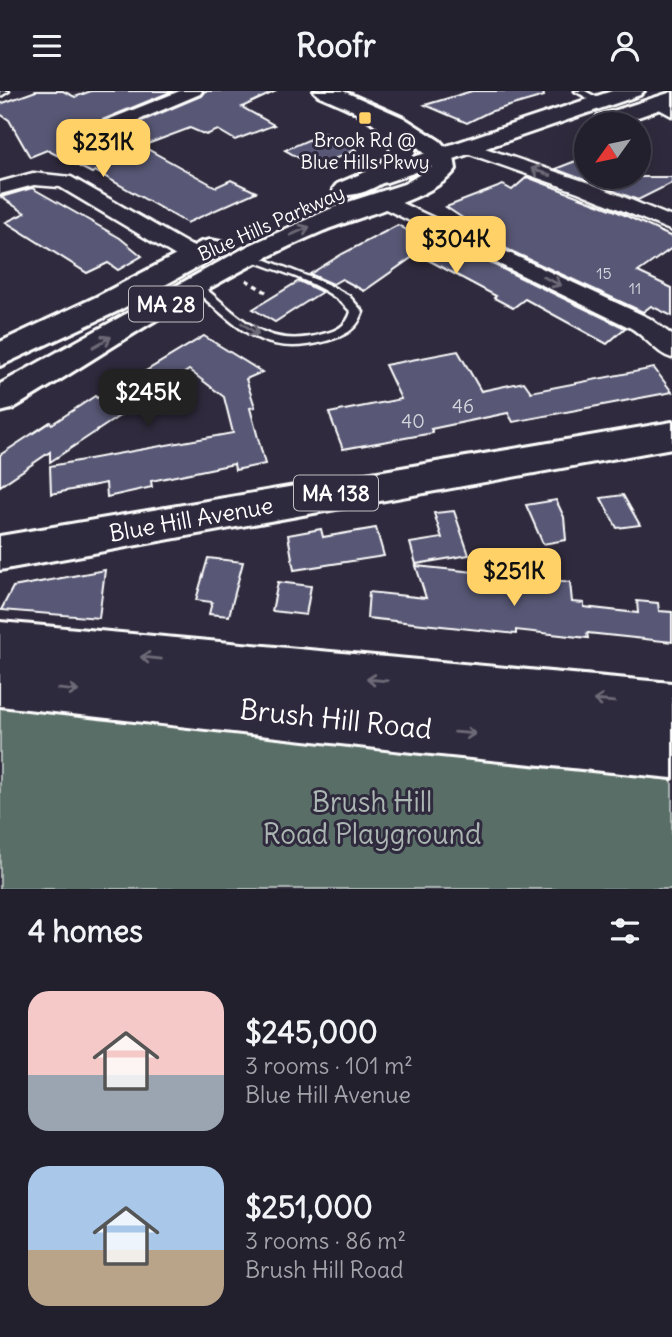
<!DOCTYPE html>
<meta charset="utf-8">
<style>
body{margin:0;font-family:Delius,sans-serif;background:#2f2d3a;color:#f1f3f6;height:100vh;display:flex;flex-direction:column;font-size:26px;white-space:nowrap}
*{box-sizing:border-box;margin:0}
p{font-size:23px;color:#a3a3aa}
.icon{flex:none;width:38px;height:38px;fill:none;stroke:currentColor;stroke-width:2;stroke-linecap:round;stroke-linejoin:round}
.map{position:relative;height:798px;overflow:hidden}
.drawer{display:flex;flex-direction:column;background:#23202e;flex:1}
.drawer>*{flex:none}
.needle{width:46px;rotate:237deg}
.controls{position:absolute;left:574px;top:21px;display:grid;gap:14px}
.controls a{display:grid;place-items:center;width:77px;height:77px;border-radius:50%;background:#23202e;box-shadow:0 7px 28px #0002,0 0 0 2px #403e4a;font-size:35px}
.price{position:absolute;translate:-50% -60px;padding:0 16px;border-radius:14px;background:#ffd166;color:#111;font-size:23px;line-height:46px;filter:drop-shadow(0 2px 4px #0008)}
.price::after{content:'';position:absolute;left:50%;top:42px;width:21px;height:16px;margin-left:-10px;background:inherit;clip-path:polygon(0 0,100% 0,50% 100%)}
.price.selected{background:#222;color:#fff}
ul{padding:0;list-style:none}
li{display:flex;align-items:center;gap:21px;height:175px;padding:0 28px}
li span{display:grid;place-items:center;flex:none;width:196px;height:140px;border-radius:21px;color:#555}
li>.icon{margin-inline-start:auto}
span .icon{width:84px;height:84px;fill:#fffc;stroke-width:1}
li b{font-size:30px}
h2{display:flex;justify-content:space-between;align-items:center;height:84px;padding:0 28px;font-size:30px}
header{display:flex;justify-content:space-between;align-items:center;height:91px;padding:0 28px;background:#23202e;font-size:32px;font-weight:800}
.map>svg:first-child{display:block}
.green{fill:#5a6e67;stroke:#acb6b3;stroke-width:2}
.building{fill:#585976;stroke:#fff;stroke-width:2}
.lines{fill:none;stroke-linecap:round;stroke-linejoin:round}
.service-casing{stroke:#fff;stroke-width:5}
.minor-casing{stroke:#fff;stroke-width:5}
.secondary-casing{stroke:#fff;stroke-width:6}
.primary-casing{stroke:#fff;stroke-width:6}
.trunk-casing{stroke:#fff;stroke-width:6}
.path{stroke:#fff;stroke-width:3.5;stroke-dasharray:5 4.5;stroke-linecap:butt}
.service{fill:#2f2a3d;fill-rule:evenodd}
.minor{fill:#2f2a3d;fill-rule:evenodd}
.secondary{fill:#2f2a3d;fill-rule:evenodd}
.primary{fill:#2f2a3d;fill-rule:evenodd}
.trunk{fill:#2f2a3d;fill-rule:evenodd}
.oneway{stroke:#6d6a77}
.poi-dot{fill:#ffd166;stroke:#2f2a3d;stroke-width:2.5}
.labels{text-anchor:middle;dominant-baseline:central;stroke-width:6;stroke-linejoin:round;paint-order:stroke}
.far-number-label{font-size:16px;fill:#d5d6dd}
.far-poi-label{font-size:19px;fill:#fff;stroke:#2f2a3d}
.far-street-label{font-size:19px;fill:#fff;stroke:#2f2a3d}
.number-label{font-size:19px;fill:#d5d6dd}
.shield{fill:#2f2a3d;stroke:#c1bfc5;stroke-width:2}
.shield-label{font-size:21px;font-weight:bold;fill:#fff}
.street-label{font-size:23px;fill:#fff;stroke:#2f2a3d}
.near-street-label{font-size:28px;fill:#fff;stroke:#2f2a3d}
.near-park-label{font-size:28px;fill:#acb6b3;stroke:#2f2a3d}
</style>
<header><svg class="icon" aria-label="menu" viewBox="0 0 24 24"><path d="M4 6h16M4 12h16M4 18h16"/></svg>Roofr<svg class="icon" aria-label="person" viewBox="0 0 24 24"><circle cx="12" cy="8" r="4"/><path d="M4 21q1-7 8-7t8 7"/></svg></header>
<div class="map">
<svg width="672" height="798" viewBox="0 0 672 798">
<rect width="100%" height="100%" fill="#2f2a3d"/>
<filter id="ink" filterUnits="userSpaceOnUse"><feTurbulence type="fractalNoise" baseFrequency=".0143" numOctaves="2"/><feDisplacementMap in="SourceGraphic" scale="14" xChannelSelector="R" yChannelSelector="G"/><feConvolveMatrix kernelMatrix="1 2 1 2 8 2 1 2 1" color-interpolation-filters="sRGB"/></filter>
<g filter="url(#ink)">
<!-- green -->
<path class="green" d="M0,608L311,648L672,689V798H0Z"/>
<!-- building -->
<g class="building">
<path d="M36,0H63L75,6L91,0H173L102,29L97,35L103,42L116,41L201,5L205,0H276L242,16L274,34L235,49L218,39L206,44L190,37L142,55L216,96L231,89L256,101L187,132L95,80L92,82L47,59L30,66L9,29L0,23V13Z"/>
<path d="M472,0H543L544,5L489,21L467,32L425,14Z"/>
<path d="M324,42L356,59L315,76L285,59Z"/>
<path d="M586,66V86H672V92L638,109L555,78Z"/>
<path d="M527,86L616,120L672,146V157L638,181L672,197V225L651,215L643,221L455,134L464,128L446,116L503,94L512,99Z"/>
<path d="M32,97L120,147L142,165L118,179L108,172L87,182L6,131L25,122L1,106Z"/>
<path d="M398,134L430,152L438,147L625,237L607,253L525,208L513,217L494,207L496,205L417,163L364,200L342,188L333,193L310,183L342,163Z"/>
<path d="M299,190L322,201L275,231L253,218Z"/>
<path d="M204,245L262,281L246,288L255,316L250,317L265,373L235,379L234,373L151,390L152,396L107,406L106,392L51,403L50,375L233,342L224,306L189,279L50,371V361L0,395V364L50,331L52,333L95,305L97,307L127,289L129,290Z"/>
<path d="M458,260L481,300L524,291L531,301L654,277L672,301L513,331L508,322L431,338L433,342L343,358L329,322L401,308L385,274Z"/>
<path d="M623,404L640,434L617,437L601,407Z"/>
<path d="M556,409L564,426L566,449L543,453L526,414Z"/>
<path d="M454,420L469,464L416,473L410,452L442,447L434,422Z"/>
<path d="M376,437L384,465L294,479L288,444L321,438L323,446Z"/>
<path d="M208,467L243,471L229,525L209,523L212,511L196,509Z"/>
<path d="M416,475L570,491L572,511L584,512V516L638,522L637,510L658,512L659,520L672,521V551L587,542L588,547L516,539V543L367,527L369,501L426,507Z"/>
<path d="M105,479L99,527L1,519L13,496Z"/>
<path d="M278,491L311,495L306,524L272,520Z"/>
</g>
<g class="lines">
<!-- service casing -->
<g class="service-casing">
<g id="service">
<path d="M575,0H585L605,11L598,13Z"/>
<path d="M249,162L329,194L349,205L363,221C357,239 344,245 326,250C261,268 238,235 192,197V193H200C241,226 265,260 323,243C336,240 347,235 351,221C327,192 280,181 245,167L244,165Z"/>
</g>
</g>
<!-- minor casing -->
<g class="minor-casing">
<g id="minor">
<path d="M0,0H9L1,5Z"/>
<path d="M180,0H202L200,3L115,39H103L100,35L103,31Z"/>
<path d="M656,7L672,13V25L648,12L650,8Z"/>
<path d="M467,51L592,93L672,126V140L578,101L461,60L458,56L461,52Z"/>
<path d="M33,82L71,86L202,161L205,166L202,171H186L60,96L34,94L0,103V91Z"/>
<path d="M380,102L649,227L672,244V267C657,263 646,246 631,237L373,112L370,108L373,104Z"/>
</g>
</g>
<!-- secondary casing -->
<g class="secondary-casing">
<g id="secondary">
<path d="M612,0H644L640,4L387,91L378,93L369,91L366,86L369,81Z"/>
<path d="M672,1V14L618,33H597L595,30L598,25Z"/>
<path d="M0,531L672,592V687L421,662L0,615Z"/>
</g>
</g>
<!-- primary casing -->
<g class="primary-casing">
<g id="primary">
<path d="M314,0H343L404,27L440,50L454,66L456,78C436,107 357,126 323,140C213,187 114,257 12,318L0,321V293L248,155L339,114L404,93L432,76L430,67L413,52L415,62C400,83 364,110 337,103L333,98L337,93L377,76L391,61C387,29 344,16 318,4Z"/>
<path d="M211,149L221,151L225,157L221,163L118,220L0,275V251L96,206L201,151Z"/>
</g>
</g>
<!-- trunk casing -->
<g class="trunk-casing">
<path id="trunk" d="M672,331V357L0,479V445Z"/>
</g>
<!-- path -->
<path class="path" d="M246,189L266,201"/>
<!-- service -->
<use href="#service" class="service"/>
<!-- minor -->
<use href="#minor" class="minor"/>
<!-- secondary -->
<use href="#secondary" class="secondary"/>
<!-- primary -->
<use href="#primary" class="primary"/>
<!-- trunk -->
<use href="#trunk" class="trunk"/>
</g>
<!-- one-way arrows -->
<defs><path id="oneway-shaft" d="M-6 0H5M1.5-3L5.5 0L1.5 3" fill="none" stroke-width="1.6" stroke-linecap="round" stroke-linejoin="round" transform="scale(1.75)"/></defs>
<g class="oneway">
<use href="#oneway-shaft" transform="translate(541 81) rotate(-160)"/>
<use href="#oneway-shaft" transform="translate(300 140) rotate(-24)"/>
<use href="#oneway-shaft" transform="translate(552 190) rotate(26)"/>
<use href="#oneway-shaft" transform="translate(250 238) rotate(35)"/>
<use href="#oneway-shaft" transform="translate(102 251) rotate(-30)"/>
<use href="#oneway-shaft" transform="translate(151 567) rotate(-174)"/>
<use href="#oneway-shaft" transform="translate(377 589) rotate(-175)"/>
<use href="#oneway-shaft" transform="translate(68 599) rotate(6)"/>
<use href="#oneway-shaft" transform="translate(604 610) rotate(-175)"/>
<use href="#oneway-shaft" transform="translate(465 642) rotate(5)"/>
</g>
</g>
<!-- markers -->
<rect class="poi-dot" x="358" y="20" width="14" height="14" rx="3.5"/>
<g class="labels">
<!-- far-number labels -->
<g class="far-number-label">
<text x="604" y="182">15</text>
<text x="635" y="197">11</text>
</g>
<!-- far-poi labels -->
<g class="far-poi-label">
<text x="365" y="49">Brook Rd @<tspan x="365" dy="22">Blue Hills Pkwy</tspan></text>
</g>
<!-- far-street labels -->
<g class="far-street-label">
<text transform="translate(271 132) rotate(-24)">Blue Hills Parkway</text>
</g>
<!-- number labels -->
<g class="number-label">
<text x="463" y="315">46</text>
<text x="413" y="330">40</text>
</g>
<!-- shield labels -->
<g class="shield">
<rect x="129" y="195.5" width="74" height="35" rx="5"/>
<rect x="294" y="384.5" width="84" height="35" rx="5"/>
</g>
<g class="shield-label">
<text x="166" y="213">MA 28</text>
<text x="336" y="402">MA 138</text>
</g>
<!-- street labels -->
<g class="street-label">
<text transform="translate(191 428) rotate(-10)">Blue Hill Avenue</text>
</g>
<!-- near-street labels -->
<g class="near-street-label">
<text transform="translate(336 628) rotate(6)">Brush Hill Road</text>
</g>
<!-- near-park labels -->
<g class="near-park-label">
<text x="372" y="711">Brush Hill<tspan x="372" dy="32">Road Playground</tspan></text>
</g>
</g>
</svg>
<div class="controls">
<a><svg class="needle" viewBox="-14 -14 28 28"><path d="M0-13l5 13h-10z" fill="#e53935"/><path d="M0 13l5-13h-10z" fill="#a3a3aa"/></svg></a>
</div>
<b class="price" style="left:103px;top:88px">$231K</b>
<b class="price" style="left:456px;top:185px">$304K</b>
<b class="price selected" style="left:148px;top:338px">$245K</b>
<b class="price" style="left:514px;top:517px">$251K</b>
</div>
<section class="drawer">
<h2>4 homes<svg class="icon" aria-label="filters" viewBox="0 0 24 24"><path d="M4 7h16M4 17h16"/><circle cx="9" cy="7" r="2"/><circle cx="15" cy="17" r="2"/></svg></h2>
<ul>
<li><span style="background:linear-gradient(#f6c9c9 60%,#9aa5b1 0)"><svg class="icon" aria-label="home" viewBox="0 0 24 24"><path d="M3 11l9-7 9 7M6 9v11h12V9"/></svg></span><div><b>$245,000</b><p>3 rooms · 101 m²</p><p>Blue Hill Avenue</p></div></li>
<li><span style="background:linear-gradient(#a9c7e8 60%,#b9a48a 0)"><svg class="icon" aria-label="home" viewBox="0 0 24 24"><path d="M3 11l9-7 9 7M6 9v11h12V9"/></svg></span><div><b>$251,000</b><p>3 rooms · 86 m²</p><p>Brush Hill Road</p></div></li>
</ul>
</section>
